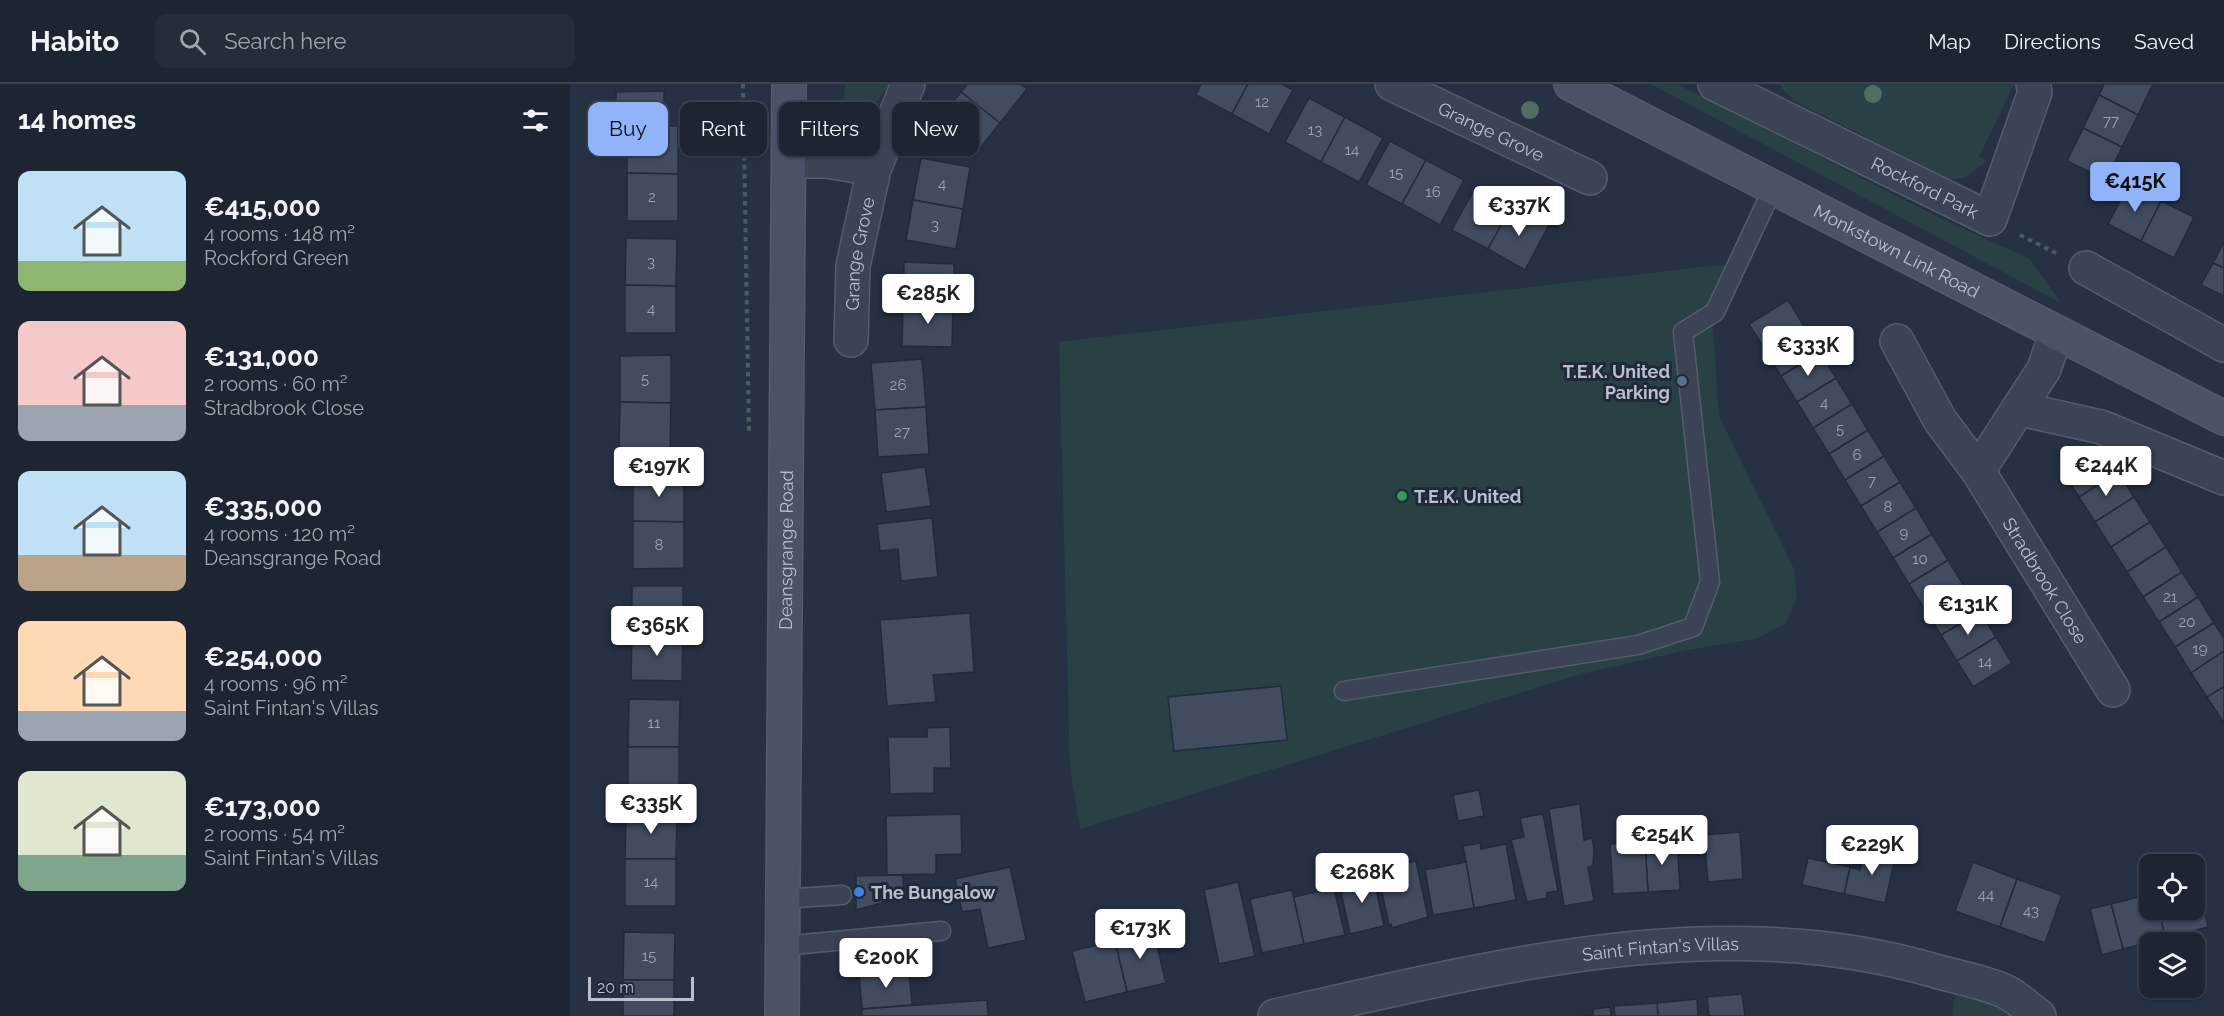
<!DOCTYPE html>
<meta charset="utf-8">
<style>
body{margin:0;font-family:Raleway,sans-serif;background:#252d3b;color:#f1f3f6;height:100vh;display:flex;flex-direction:column;font-size:22px;white-space:nowrap}
*{box-sizing:border-box;margin:0}
p{font-size:20px;color:#a0a5ac}
.icon{flex:none;width:33px;height:33px;fill:none;stroke:currentColor;stroke-width:2;stroke-linecap:round;stroke-linejoin:round}
.map{position:relative;flex:1;overflow:hidden}
.side{display:flex;flex-direction:column;background:#1d2533;width:570px}
.side>*{flex:none}
.hud{position:absolute;left:18px;top:18px;width:570px;height:54px;display:flex;gap:12px}
.controls{position:absolute;left:1569px;top:770px;display:grid;gap:12px}
.controls a{display:grid;place-items:center;width:66px;height:66px;border-radius:12px;background:#1d2533;box-shadow:0 2px 4px #0004,0 0 0 2px #3b424e;font-size:30px}
.scale{position:absolute;left:18px;bottom:15px;width:106px;box-sizing:border-box;padding-left:6px;border:3px solid #b9bfcd;border-top:0;font-size:16px;line-height:21px;white-space:nowrap;color:#b9bfcd;-webkit-text-stroke:4px #202939;paint-order:stroke}
.price{position:absolute;translate:-50% -51px;padding:0 14px;border-radius:6px;background:#fff;color:#222;font-size:20px;line-height:39px;filter:drop-shadow(0 2px 3px #0008)}
.price::after{content:'';position:absolute;left:50%;top:36px;width:18px;height:14px;margin-left:-9px;background:inherit;clip-path:polygon(0 0,100% 0,50% 100%)}
.price.on{background:#90b3fa;color:#111}
ul{padding:0;list-style:none}
li{display:flex;align-items:center;gap:18px;height:150px;padding:0 18px}
li span{display:grid;place-items:center;flex:none;width:168px;height:120px;border-radius:12px;color:#555}
li>.icon{margin-inline-start:auto}
span .icon{width:72px;height:72px;fill:#fffc;stroke-width:1}
li b{font-size:26px}
h2{display:flex;justify-content:space-between;align-items:center;height:72px;padding:0 18px;font-size:26px}
.tag{padding:0 21px;border-radius:12px;background:#1d2533;box-shadow:0 2px 4px #0004,0 0 0 2px #3b424e;font-size:21px;line-height:54px}
.tag.on{background:#90b3fa;color:#111}
header{display:flex;align-items:center;gap:36px;box-sizing:border-box;height:84px;padding:0 30px;background:#1d2533;border-bottom:2px solid #3b424e}
header strong{font-size:28px}
nav{display:flex;gap:33px;margin-inline-start:auto;font-size:21px}
.search{width:420px;height:54px;background:#252d3b;display:flex;align-items:center;gap:15px;box-sizing:border-box;padding:0 21px;border-radius:12px;color:#a0a5ac;font-size:22px}
main{display:flex;flex:1;min-height:0}
.map>svg:first-child{display:block}
.green{fill:#294045}
.building{fill:#414c61;stroke:#222b3b;stroke-width:1.5}
.lines{fill:none;stroke-linecap:round;stroke-linejoin:round}
.lane-casing{stroke:#545c6b;stroke-width:21}
.street-casing{stroke:#545c6b;stroke-width:36}
.secondary-casing{stroke:#545c6b;stroke-width:36}
.path{stroke:#475d61;stroke-width:4;stroke-dasharray:4.5 4.5;stroke-linecap:butt}
.lane{stroke:#3b4454;stroke-width:18}
.street{stroke:#3b4454;stroke-width:33}
.secondary{stroke:#495267;stroke-width:33}
.tree{fill:#4f6d63}
.service-dot{fill:#5c6f8a;stroke:#202939;stroke-width:2}
.leisure-dot{fill:#2e9e5b;stroke:#202939;stroke-width:2}
.shop-dot{fill:#3f7fe0;stroke:#202939;stroke-width:2}
.labels{text-anchor:middle;dominant-baseline:central;stroke-width:6;stroke-linejoin:round;paint-order:stroke}
.number-label{font-size:15px;fill:#9ba2b2}
.street-label{font-size:18px;fill:#b9bfcd;stroke:#202939}
.poi-label{font-size:18px;font-weight:bold;fill:#b9bfcd;stroke:#202939;text-anchor:start}
</style>
<header>
<strong>Habito</strong>
<div class="search"><svg class="icon" aria-label="search" viewBox="0 0 24 24"><circle cx="10" cy="10" r="6"/><path d="M15 15l6 6"/></svg>Search here</div>
<nav><a>Map</a><a>Directions</a><a>Saved</a></nav>
</header>
<main>
<section class="side">
<h2>14 homes<svg class="icon" aria-label="filters" viewBox="0 0 24 24"><path d="M4 7h16M4 17h16"/><circle cx="9" cy="7" r="2"/><circle cx="15" cy="17" r="2"/></svg></h2>
<ul>
<li><span style="background:linear-gradient(#bfe0f5 75%,#8fb573 0)"><svg class="icon" aria-label="home" viewBox="0 0 24 24"><path d="M3 11l9-7 9 7M6 9v11h12V9"/></svg></span><div><b>€415,000</b><p>4 rooms · 148 m²</p><p>Rockford Green</p></div></li>
<li><span style="background:linear-gradient(#f6c9c9 70%,#9aa5b1 0)"><svg class="icon" aria-label="home" viewBox="0 0 24 24"><path d="M3 11l9-7 9 7M6 9v11h12V9"/></svg></span><div><b>€131,000</b><p>2 rooms · 60 m²</p><p>Stradbrook Close</p></div></li>
<li><span style="background:linear-gradient(#bfe0f5 70%,#b9a48a 0)"><svg class="icon" aria-label="home" viewBox="0 0 24 24"><path d="M3 11l9-7 9 7M6 9v11h12V9"/></svg></span><div><b>€335,000</b><p>4 rooms · 120 m²</p><p>Deansgrange Road</p></div></li>
<li><span style="background:linear-gradient(#ffd9b3 75%,#9aa5b1 0)"><svg class="icon" aria-label="home" viewBox="0 0 24 24"><path d="M3 11l9-7 9 7M6 9v11h12V9"/></svg></span><div><b>€254,000</b><p>4 rooms · 96 m²</p><p>Saint Fintan's Villas</p></div></li>
<li><span style="background:linear-gradient(#dfe7d0 70%,#7fa58c 0)"><svg class="icon" aria-label="home" viewBox="0 0 24 24"><path d="M3 11l9-7 9 7M6 9v11h12V9"/></svg></span><div><b>€173,000</b><p>2 rooms · 54 m²</p><p>Saint Fintan's Villas</p></div></li>
</ul>
</section>
<div class="map">
<svg width="1654" height="932" viewBox="0 0 1654 932">
<rect width="100%" height="100%" fill="#273144"/>
<!-- green -->
<g class="green">
<path d="M275,0H319C307,19 294,36 271,41Z"/>
<path d="M1081,0H1107L1370,134L1460,175L1491,219Z"/>
<path d="M1210,0H1444L1409,73L1418,77L1393,94L1377,95L1225,17L1213,6Z"/>
<path d="M1175,178L1143,244L1149,332L1224,485L1227,513L1216,539L1189,554L1117,566L1011,590L510,745L500,685L489,258Z"/>
<path d="M1386,902L1455,932H1382Z"/>
</g>
<!-- building -->
<g class="building">
<path d="M397,0H450L457,5L430,39L391,8Z"/>
<path d="M631,0H678L662,30L626,11Z"/>
<path d="M678,0H712L723,6L699,50L662,30Z"/>
<path d="M1534,0H1583L1568,31L1529,11Z"/>
<path d="M94,7V37H46V8Z"/>
<path d="M391,8L430,39L405,71L366,40Z"/>
<path d="M1529,11L1568,31L1552,63L1513,44Z"/>
<path d="M739,14L775,33L751,78L715,58Z"/>
<path d="M775,33L813,54L789,98L751,78Z"/>
<path d="M57,42H108V90L57,89Z"/>
<path d="M1513,44L1552,63L1536,96L1497,77Z"/>
<path d="M820,57L856,76L832,120L796,101Z"/>
<path d="M351,74L400,83L393,125L343,116Z"/>
<path d="M856,76L894,96L870,141L832,120Z"/>
<path d="M57,89L108,90V137H57Z"/>
<path d="M1559,100L1591,117L1571,157L1538,140Z"/>
<path d="M906,102L942,121L918,165L882,146Z"/>
<path d="M343,116L393,125L386,165L336,156Z"/>
<path d="M1591,117L1624,133L1604,174L1571,157Z"/>
<path d="M942,121L979,141L955,186L918,165Z"/>
<path d="M56,154L107,155L106,202L55,201Z"/>
<path d="M1654,158V184L1643,179Z"/>
<path d="M334,178L384,180L383,220L333,219Z"/>
<path d="M1643,179L1654,184V212L1631,201Z"/>
<path d="M55,201L106,202V249H55Z"/>
<path d="M1218,216L1234,242L1195,266L1179,240Z"/>
<path d="M333,219L383,220L382,263L332,262Z"/>
<path d="M1234,242L1250,268L1211,292L1195,266Z"/>
<path d="M1250,268L1266,294L1227,318L1211,292Z"/>
<path d="M101,271V319L50,318V272Z"/>
<path d="M352,275L356,323L305,326L301,279Z"/>
<path d="M1266,294L1282,320L1243,344L1227,318Z"/>
<path d="M50,318L101,319L100,366H49Z"/>
<path d="M1282,320L1298,346L1259,370L1243,344Z"/>
<path d="M356,323L359,370L308,373L305,326Z"/>
<path d="M1298,346L1314,372L1275,396L1259,370Z"/>
<path d="M1532,363L1548,388L1509,413L1493,388Z"/>
<path d="M1314,372L1330,398L1291,422L1275,396Z"/>
<path d="M355,383L361,422L316,428L311,389Z"/>
<path d="M1548,388L1564,413L1525,438L1509,413Z"/>
<path d="M63,390H114V438L63,437Z"/>
<path d="M1330,398L1346,424L1307,448L1291,422Z"/>
<path d="M1564,413L1580,438L1541,463L1525,438Z"/>
<path d="M1346,424L1362,450L1323,474L1307,448Z"/>
<path d="M362,434L368,493L331,497L328,465L310,467L307,440Z"/>
<path d="M63,437L114,438V484L63,485Z"/>
<path d="M1580,438L1596,463L1557,488L1541,463Z"/>
<path d="M1362,450L1378,476L1339,500L1323,474Z"/>
<path d="M1596,463L1612,488L1573,513L1557,488Z"/>
<path d="M1378,476L1394,502L1355,526L1339,500Z"/>
<path d="M1612,488L1628,513L1589,538L1573,513Z"/>
<rect x="62" y="502" width="51" height="47"/>
<path d="M1394,502L1410,528L1371,551L1355,526Z"/>
<path d="M1628,513L1644,539L1605,563L1589,538Z"/>
<path d="M1410,528L1426,553L1387,577L1371,551Z"/>
<path d="M400,529L404,588L363,591L366,618L317,622L310,536Z"/>
<path d="M1644,539L1654,554V567L1621,589L1605,563Z"/>
<path d="M62,549H113L112,597L61,596Z"/>
<path d="M1426,553L1442,579L1403,603L1387,577Z"/>
<path d="M1654,567V603L1637,613L1621,589Z"/>
<path d="M711,602L717,656L604,667L598,613Z"/>
<path d="M1654,603V638H1653L1637,613Z"/>
<path d="M59,615L110,616L109,663H58Z"/>
<path d="M380,643L381,684H364V709L320,710L318,653H357V644Z"/>
<rect x="58" y="663" width="51" height="47"/>
<path d="M909,706L914,732L888,737L883,711Z"/>
<path d="M1010,720L1014,756L1022,754L1024,765L1023,782L1018,783L1024,817L994,822L979,725Z"/>
<path d="M56,727L107,728L106,775H55Z"/>
<path d="M391,730L392,770L366,771V790L317,791L316,732Z"/>
<path d="M973,730L988,807L977,809V814L957,818L941,756L954,753L950,734Z"/>
<path d="M1170,748L1173,795L1138,798L1134,751Z"/>
<path d="M1107,756L1110,806L1078,808L1075,758Z"/>
<path d="M1075,758L1078,808L1043,810L1040,760Z"/>
<path d="M910,759L911,765L936,760L946,816L904,824L893,762Z"/>
<path d="M1295,763L1326,769L1315,819L1274,810L1280,783L1290,786Z"/>
<path d="M1238,774L1280,783L1274,810L1232,801Z"/>
<rect x="55" y="775" width="51" height="47"/>
<path d="M846,777L858,833L822,844L821,840L819,841L807,785Z"/>
<path d="M896,778L904,824L863,831L855,786Z"/>
<path d="M1403,778L1447,795L1430,843L1385,827Z"/>
<path d="M440,783L456,856L418,864L410,825L392,828L385,795Z"/>
<path d="M803,790L814,842L780,850L769,798Z"/>
<path d="M333,791L334,813L286,826V792Z"/>
<path d="M1447,795L1492,811L1475,859L1430,843Z"/>
<path d="M668,798L685,872L649,880L634,806Z"/>
<path d="M764,804L775,851L734,860L723,813Z"/>
<path d="M722,806L734,860L692,869L680,815Z"/>
<path d="M1580,810V825H1588L1596,854L1553,865L1541,820Z"/>
<path d="M1632,816L1638,843L1596,854L1589,828L1624,825V818Z"/>
<path d="M1541,820L1553,865L1532,871L1520,825Z"/>
<path d="M583,845L596,899L557,908L544,854Z"/>
<path d="M54,848L105,849L104,896H53Z"/>
<path d="M545,857L557,908L515,918L502,867Z"/>
<path d="M339,885L342,921L292,925L289,890Z"/>
<rect x="53" y="896" width="51" height="36"/>
<path d="M1172,910L1175,932H1139L1137,913Z"/>
<path d="M1127,915L1128,932H1088L1087,919Z"/>
<path d="M417,916L418,932H292V925Z"/>
<path d="M1087,919L1088,932H1045L1044,922Z"/>
<path d="M1040,923L1041,932H1010L1023,931V925Z"/>
</g>
<g class="lines">
<!-- lane casing -->
<g class="lane-casing">
<g id="lane">
<path d="M774,607L1068,561L1123,543L1140,498L1113,248L1145,228L1203,104"/>
<path d="M213,815L272,811"/>
<path d="M212,862L371,847"/>
</g>
</g>
<!-- street casing -->
<g class="street-casing">
<g id="street">
<path id="s1" d="M822,0L1020,94"/>
<path id="s2" d="M1145,0L1420,135L1465,8L1463,0"/>
<path d="M220,77H257L304,85"/>
<path d="M1516,184L1654,261"/>
<path id="s3" d="M281,256L283,182L304,85L338,0"/>
<path id="s4" d="M1327,257L1370,336L1408,387L1543,606"/>
<path d="M1450,325L1531,343L1654,394"/>
<path d="M1408,387L1474,285L1486,250"/>
<path id="s5" d="M705,932C917,885 1146,823 1362,886C1382,892 1424,900 1440,910C1450,916 1459,925 1469,932"/>
</g>
</g>
<!-- secondary casing -->
<g class="secondary-casing">
<g id="secondary">
<path id="s6" d="M1001,0L1654,334"/>
<path id="s7" d="M212,932L219,0"/>
</g>
</g>
<!-- path -->
<g class="path">
<path d="M173,0L179,351"/>
<path d="M1450,151L1486,169"/>
</g>
<!-- lane -->
<use href="#lane" class="lane"/>
<!-- street -->
<use href="#street" class="street"/>
<!-- secondary -->
<use href="#secondary" class="secondary"/>
</g>
<!-- trees -->
<g class="tree">
<circle cx="1303" cy="10" r="9"/>
<circle cx="960" cy="26" r="9"/>
</g>
<!-- markers -->
<circle class="service-dot" cx="1112" cy="297" r="6"/>
<circle class="leisure-dot" cx="832" cy="412" r="6"/>
<circle class="shop-dot" cx="289" cy="808" r="6"/>
<g class="labels">
<!-- number labels -->
<g class="number-label">
<text x="692" y="18">12</text>
<text x="1541" y="37">77</text>
<text x="745" y="46">13</text>
<text x="782" y="66">14</text>
<text x="826" y="89">15</text>
<text x="372" y="100">4</text>
<text x="863" y="108">16</text>
<text x="82" y="113">2</text>
<text x="365" y="141">3</text>
<text x="81" y="178">3</text>
<text x="81" y="225">4</text>
<text x="75" y="295">5</text>
<text x="328" y="301">26</text>
<text x="1254" y="319">4</text>
<text x="1270" y="345">5</text>
<text x="332" y="348">27</text>
<text x="1287" y="371">6</text>
<text x="1302" y="397">7</text>
<text x="1318" y="423">8</text>
<text x="1334" y="449">9</text>
<text x="89" y="461">8</text>
<text x="1350" y="475">10</text>
<text x="1600" y="513">21</text>
<text x="1617" y="538">20</text>
<text x="1630" y="565">19</text>
<text x="1415" y="578">14</text>
<text x="84" y="639">11</text>
<text x="81" y="798">14</text>
<text x="1416" y="811">44</text>
<text x="1461" y="827">43</text>
<text x="79" y="872">15</text>
</g>
<!-- street labels -->
<g class="street-label">
<text stroke="none"><textPath href="#s1" startOffset="110">Grange Grove</textPath></text>
<text stroke="none"><textPath href="#s2" startOffset="234">Rockford Park</textPath></text>
<text stroke="none"><textPath href="#s6" startOffset="366">Monkstown Link Road</textPath></text>
<text stroke="none"><textPath href="#s3" startOffset="87">Grange Grove</textPath></text>
<text stroke="none"><textPath href="#s7" startOffset="466">Deansgrange Road</textPath></text>
<text stroke="none"><textPath href="#s4" startOffset="282">Stradbrook Close</textPath></text>
<text stroke="none"><textPath href="#s5" startOffset="392">Saint Fintan's Villas</textPath></text>
</g>
<!-- poi labels -->
<g class="poi-label">
<text x="1100" y="287" text-anchor="end">T.E.K. United<tspan x="1100" dy="21">Parking</tspan></text>
<text x="844" y="412">T.E.K. United</text>
<text x="301" y="808">The Bungalow</text>
</g>
</g>
</svg>
<div class="controls">
<a><svg class="icon" aria-label="locate" viewBox="0 0 24 24"><circle cx="12" cy="12" r="6"/><path d="M12 2v4M12 18v4M2 12h4M18 12h4"/></svg></a>
<a><svg class="icon" aria-label="layers" viewBox="0 0 24 24"><path d="M12 4l9 5-9 5-9-5zM3 14l9 5 9-5"/></svg></a>
</div>
<div class="scale">20 m</div>
<b class="price on" style="left:1565px;top:129px">€415K</b>
<b class="price" style="left:949px;top:153px">€337K</b>
<b class="price" style="left:358px;top:241px">€285K</b>
<b class="price" style="left:1238px;top:293px">€333K</b>
<b class="price" style="left:1536px;top:413px">€244K</b>
<b class="price" style="left:89px;top:414px">€197K</b>
<b class="price" style="left:1398px;top:552px">€131K</b>
<b class="price" style="left:87px;top:573px">€365K</b>
<b class="price" style="left:81px;top:751px">€335K</b>
<b class="price" style="left:1092px;top:782px">€254K</b>
<b class="price" style="left:1302px;top:792px">€229K</b>
<b class="price" style="left:792px;top:820px">€268K</b>
<b class="price" style="left:570px;top:876px">€173K</b>
<b class="price" style="left:316px;top:905px">€200K</b>
<div class="hud">
<a class="tag on">Buy</a>
<a class="tag">Rent</a>
<a class="tag">Filters</a>
<a class="tag">New</a>
</div>
</div>
</main>
